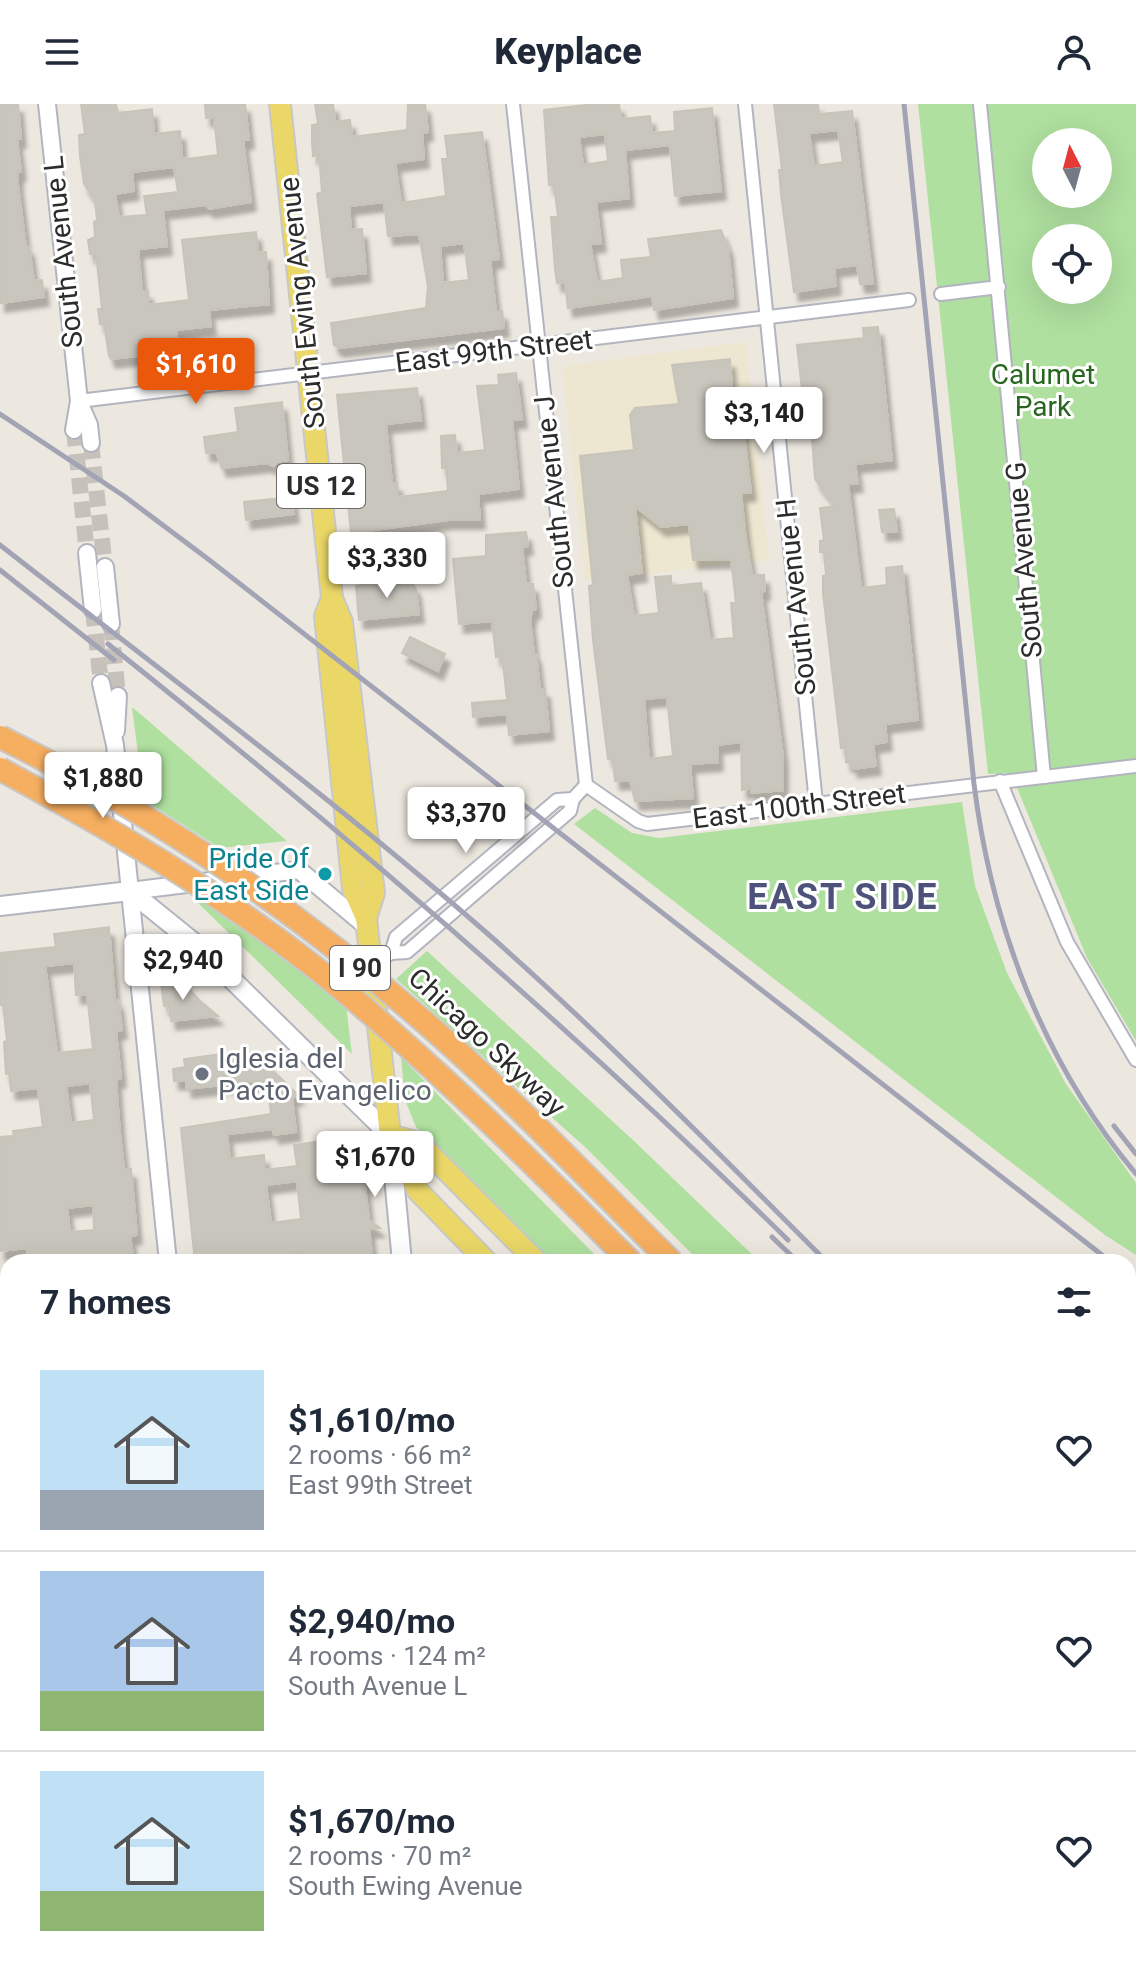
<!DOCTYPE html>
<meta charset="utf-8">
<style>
body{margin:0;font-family:Roboto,sans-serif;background:#f6f6f7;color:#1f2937;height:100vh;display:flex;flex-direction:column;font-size:30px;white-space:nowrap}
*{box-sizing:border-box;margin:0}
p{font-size:26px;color:#747a83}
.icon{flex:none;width:44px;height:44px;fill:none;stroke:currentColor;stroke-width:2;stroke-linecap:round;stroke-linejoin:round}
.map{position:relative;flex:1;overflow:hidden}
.side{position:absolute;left:0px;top:1150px;width:1136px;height:712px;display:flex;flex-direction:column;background:#fff;border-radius:24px 24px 0 0;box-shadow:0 8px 32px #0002}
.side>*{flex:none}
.needle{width:52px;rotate:354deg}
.buttons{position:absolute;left:1032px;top:24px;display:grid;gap:16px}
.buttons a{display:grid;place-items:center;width:80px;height:80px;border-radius:50%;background:#fff;box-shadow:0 8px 32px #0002;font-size:40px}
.price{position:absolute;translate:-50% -68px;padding:0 18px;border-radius:8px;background:#fff;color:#222;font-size:26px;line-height:52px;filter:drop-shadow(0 2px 4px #0008)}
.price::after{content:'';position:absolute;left:50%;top:48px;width:24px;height:18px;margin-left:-12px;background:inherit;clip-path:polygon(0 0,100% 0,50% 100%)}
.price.on{background:#ea580c;color:#fff}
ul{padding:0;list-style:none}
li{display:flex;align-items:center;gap:24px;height:200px;padding:0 40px}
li+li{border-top:2px solid #e0e1e3}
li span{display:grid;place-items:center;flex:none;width:224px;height:160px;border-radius:0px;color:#555}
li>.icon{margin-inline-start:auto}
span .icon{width:96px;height:96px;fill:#fffc;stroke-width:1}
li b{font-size:34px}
h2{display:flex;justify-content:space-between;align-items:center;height:96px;padding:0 40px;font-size:34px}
header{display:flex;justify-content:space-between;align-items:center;height:104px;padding:0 40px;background:#fff;font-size:36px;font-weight:800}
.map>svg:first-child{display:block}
.education{fill:#ede6d0}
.green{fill:#afe09f;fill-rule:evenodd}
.building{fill:#c9c6bd;stroke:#c8c4b9;stroke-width:2;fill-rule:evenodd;filter:url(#shadow)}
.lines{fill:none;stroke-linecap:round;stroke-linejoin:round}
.tertiary-tunnel{stroke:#c6c2bb;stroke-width:16;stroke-dasharray:16 8;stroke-linecap:butt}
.minor-casing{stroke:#b2b4bf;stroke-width:16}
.tertiary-casing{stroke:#b2b4bf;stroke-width:20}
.secondary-casing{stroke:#b2b4bf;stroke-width:22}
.primary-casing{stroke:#c8c8c8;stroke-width:24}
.motorway-casing{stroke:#c8c8c8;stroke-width:26}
.minor{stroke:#fff;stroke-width:12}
.tertiary{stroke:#fff;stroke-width:16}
.secondary{stroke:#fff;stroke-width:18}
.primary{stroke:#ead767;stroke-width:20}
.motorway{stroke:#f6af61;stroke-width:22}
.rail{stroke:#a2a3b5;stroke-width:5}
.motorway-bridge-casing{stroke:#c8c8c8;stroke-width:26;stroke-linecap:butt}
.motorway-bridge{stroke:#f6af61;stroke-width:22}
.culture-dot{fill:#0f9aa8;stroke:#fff;stroke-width:3}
.worship-dot{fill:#6b7280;stroke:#fff;stroke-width:3}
.labels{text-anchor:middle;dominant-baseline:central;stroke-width:6;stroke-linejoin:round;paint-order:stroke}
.shield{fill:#fff;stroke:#6b6b6b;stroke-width:2}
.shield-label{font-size:26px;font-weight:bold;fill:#2c2c2c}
.street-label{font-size:28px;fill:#2c2c2c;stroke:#fff}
.park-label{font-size:28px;fill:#27661f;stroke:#fff}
.culture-label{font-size:28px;fill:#0d838f;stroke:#fff;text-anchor:end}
.worship-label{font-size:28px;fill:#5b616d;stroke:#fff;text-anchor:start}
.district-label{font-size:36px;font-weight:bold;letter-spacing:2px;fill:#4e527b;stroke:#fff}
</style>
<header><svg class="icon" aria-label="menu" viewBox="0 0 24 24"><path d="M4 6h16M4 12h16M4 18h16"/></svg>Keyplace<svg class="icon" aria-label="person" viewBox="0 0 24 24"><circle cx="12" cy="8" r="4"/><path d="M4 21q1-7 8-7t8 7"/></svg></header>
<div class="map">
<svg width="1136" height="1862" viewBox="0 0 1136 1862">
<defs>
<filter id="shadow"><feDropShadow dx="5" dy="9" stdDeviation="2" flood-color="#0004"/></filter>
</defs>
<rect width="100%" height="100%" fill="#ede8df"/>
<!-- education -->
<g class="education">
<path d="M746,238L769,456L585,477L562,262Z"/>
<path d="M503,1854H683L684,1862H598L597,1856L503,1862Z"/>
</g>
<!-- green -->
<g class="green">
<path d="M918,0H1136V937L1087,854L1011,669L988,670ZM1046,38H1098V90H1046ZM1046,134H1098V186H1046Z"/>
<path d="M132,603L152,620L287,737L220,744L144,696Z"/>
<path d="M962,698L975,782L1007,869L1066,980L1136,1079V1151L1105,1131L574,720L595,704L632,729L659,734Z"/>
<path d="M204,795L257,828L346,902L352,950L195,796Z"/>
<path d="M427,847L634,1037L760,1158H700L584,1042L396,875Z"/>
<path d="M401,953L602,1158H551L416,1023L405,996Z"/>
</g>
<!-- building -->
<g class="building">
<path d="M0,0H18L21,35H17L21,68H18V81L26,144L29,143L34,177L42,176L44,193L0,199Z"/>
<path d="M81,0H116L118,9L152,5L154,30L180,27L182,53L187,55L218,51L214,13L206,14L205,0H245L249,36H243L251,98L209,105L206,101L163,106L167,142L138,145L142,187H148L149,201L189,196L182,136L256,128L258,149L266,148L269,200L209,206L211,222L176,226L181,261L158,264L156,250L111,255L109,252L104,220H100L98,205H102L96,150H90L88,136L95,133L94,118L97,116L95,96L84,80L80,52L79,31L85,30ZM174,63L178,88L144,92L147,111L119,113L115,90L134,87L132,68Z"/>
<path d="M315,0H333L335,18L350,16L352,33L407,26L408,0H425L428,28L422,29L424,55L395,59L401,99L446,92L442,55H448L445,32L482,28L499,155L491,156V164L496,207H502L504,224L339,244L334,241L331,219L426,204L428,182L419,130L388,132L384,98L349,102L351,126L362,125L366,169L327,173L317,90L322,88L319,51L313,52L312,38V21L318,20ZM464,139L469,176L443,179L440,142Z"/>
<path d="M595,0H619L621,15L650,12L652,29L675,27L674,8L712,4L721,87L675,92L670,41L625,46L629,94L596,98L601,139L590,140L597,178L623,174L621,156L651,153L648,135L721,126L728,144L733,194L654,206L652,192L568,204L565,178L557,179L555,165L551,113H558L554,81H549L544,6ZM605,30L608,57L583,61L579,33Z"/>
<path d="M774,0H818L819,10L852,7L873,179L860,180L857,161L834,164L836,182L794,188L781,90L779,66H782ZM838,26L843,58L814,62L809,29Z"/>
<path d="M878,223L892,356L855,360L858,379L848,380L861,484L887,481L886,464L902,462L918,616L885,620L887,638L873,640L876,662L853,665L852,660L846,658L845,643L841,644L823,489V472L826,471L824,448H820V437L824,436L820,404L835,402L815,375L811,320L803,295L797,241L864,234L863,224Z"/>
<path d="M730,255L734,315L742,314L751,388L741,389L746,436L752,471H764L765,487L761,488L783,653V686L751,689V684L742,686L741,638L717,641L718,658L690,660L693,694L635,697L630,676L615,677L613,655H608L593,536L589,482L593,481L580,352L634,346L630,311L635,304L679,300L672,261ZM635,402L661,423L689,420L693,456L731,455L736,499H731L734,534L710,536L701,479L671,482V472L655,473L659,509L634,512L627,471L642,469ZM667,593L673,652L649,655L644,595Z"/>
<path d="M516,269L522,315L512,316L519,385L478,390L480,416H448L351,429L337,291L417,284L421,316L386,320L392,379H397L398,393L448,387L446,363L442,364L441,332L455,331L457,349L485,346L477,282L499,281L498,271Z"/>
<path d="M282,298L288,356L277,358L273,362L267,359L222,364L216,348L206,349L204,333L238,328L235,304Z"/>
<path d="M292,393L294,410L246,416L244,398Z"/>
<path d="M894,405L897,427L882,428L879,406Z"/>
<path d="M526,428L528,442L522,443L526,479L533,480L536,505L532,506L530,516L534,550H536L540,585H545L549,627L509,631L507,610L473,613L472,599L507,596L504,568L501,552L496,553L492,517L459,520L453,455L486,452V431Z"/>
<path d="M398,477V481L412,479L416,485L419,510L359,516L356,482Z"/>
<path d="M410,533L445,550L438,567L402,549Z"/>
<path d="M109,823L115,897L118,896L122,926L116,927L121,974L116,976L120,1030L124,1065H131L137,1131L130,1132L134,1158H91V1154L29,1158L27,1144L0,1147V1033L14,1032L13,1027L43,1023L38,984L11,987L9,969L6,970L4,938L7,937L3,900L0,901V849L56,843L54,830ZM74,859L76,891L87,890L93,945L57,949L45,862ZM90,979L94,1016L71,1019L66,982ZM93,1101L94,1126L70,1128L67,1104Z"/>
<path d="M180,875L200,897L218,912L171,917L169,901L164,902L161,878Z"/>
<path d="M229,949H239L240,962H266L265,959L299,992L292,993L296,1028L274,1031L273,1025L227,1030L230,1055L264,1051L265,1066L297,1062L294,1041L322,1037L346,1039L362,1055L369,1116L380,1124L369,1125L373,1158H306L305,1148L275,1152V1158H195L181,1024L271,1010L267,976L187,985L186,976L174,977L173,965L185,963L184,955ZM297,1077L301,1115L271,1119L266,1081Z"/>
</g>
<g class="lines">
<!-- tertiary-tunnel -->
<g class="tertiary-tunnel">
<path d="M74,326L87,449"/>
<path d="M91,339L105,463"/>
<path d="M93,506L101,579"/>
<path d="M111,520L118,592"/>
</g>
<!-- minor casing -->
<g class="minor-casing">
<g id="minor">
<path d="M513,0L586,681"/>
<path d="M745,0L816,699"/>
<path d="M980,0L1044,673"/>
<path d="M941,190L999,183"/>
<path d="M79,297L909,196"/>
<path d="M1000,677L1067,838L1136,956"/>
<path d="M586,681L638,717L647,720L1136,662"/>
<path d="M391,849L396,833L557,696L573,695"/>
<path d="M372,861L391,849L407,848L570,707L573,695L586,681"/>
<path d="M0,1293L8,1292"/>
<path d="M0,1742L8,1818"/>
<path d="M12,1854L13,1862"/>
<path d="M706,1854L707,1862"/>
<path d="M938,1854L939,1862"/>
</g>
</g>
<!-- tertiary casing -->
<g class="tertiary-casing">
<g id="tertiary">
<path d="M47,0L79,297L74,326"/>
<path d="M79,298L89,321L91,339"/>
<path d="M87,449L93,506"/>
<path d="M105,463L111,520"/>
<path d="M101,579L115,641L168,1158"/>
<path d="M116,627L118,592"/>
<path d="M130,787L299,766L367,823"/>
<path d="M243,1854L244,1862"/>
</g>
</g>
<!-- secondary casing -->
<g class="secondary-casing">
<g id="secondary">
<path d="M0,802L130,787L198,842L390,1031L402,1158"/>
<path d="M475,1854L476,1862"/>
</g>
</g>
<!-- primary casing -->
<g class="primary-casing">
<g id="primary">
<path d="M280,0L332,494L342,518L374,789L366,814"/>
<path d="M332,494L325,512L353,785L366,814L390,1031L418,1087L487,1158"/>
<path d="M390,1031L419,1039L537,1158"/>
<path d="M1128,1750L1136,1759"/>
<path d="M1128,1797L1136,1805"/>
</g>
</g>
<!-- motorway casing -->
<g class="motorway-casing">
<g id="motorway">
<path d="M1128,1613L1136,1622"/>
<path d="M1128,1653L1136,1661"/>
</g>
</g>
<!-- minor -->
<use href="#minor" class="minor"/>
<!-- tertiary -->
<use href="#tertiary" class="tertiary"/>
<!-- secondary -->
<use href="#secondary" class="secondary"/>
<!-- primary -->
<use href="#primary" class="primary"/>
<!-- motorway -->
<use href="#motorway" class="motorway"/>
<!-- rail -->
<g class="rail">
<path d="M904,0L974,680C992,823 1043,958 1136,1070"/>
<path d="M0,310L124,392L208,455L1111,1158"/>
<path d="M0,441C164,569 331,693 488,830C606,934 716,1047 827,1158"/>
<path d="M0,466L114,556"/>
<path d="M108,540C344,728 573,925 788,1136"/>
<path d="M1114,1022L1136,1050"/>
<path d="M772,1133L798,1158"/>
<path d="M1128,1182L1136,1189"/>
<path d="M1128,1459L1136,1468"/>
<path d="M1128,1486L1136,1494"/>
</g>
<!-- motorway-bridge casing -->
<g class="motorway-bridge-casing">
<g id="motorway-bridge">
<path d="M0,633C154,709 299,808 428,921C513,995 591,1078 672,1158"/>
<path d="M0,665C122,731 243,802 350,892C448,975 540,1066 631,1158"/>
</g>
</g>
<!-- motorway-bridge -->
<use href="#motorway-bridge" class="motorway-bridge"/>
</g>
<!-- markers -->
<circle class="culture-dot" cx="325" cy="770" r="8"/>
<circle class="worship-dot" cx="202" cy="970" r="8"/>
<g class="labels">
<!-- shield labels -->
<g class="shield">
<rect x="277" y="360" width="88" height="44" rx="6"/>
<rect x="330" y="842" width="60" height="44" rx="6"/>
</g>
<g class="shield-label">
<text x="321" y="382">US 12</text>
<text x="360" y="864">I 90</text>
</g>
<!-- street labels -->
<g class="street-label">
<text transform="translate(63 148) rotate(-96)">South Avenue L</text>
<text transform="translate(302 199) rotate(-96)">South Ewing Avenue</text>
<text transform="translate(494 247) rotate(-7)">East 99th Street</text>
<text transform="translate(554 388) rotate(-96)">South Avenue J</text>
<text transform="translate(1024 456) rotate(-95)">South Avenue G</text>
<text transform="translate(796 493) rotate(-96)">South Avenue H</text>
<text transform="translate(799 702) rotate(-7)">East 100th Street</text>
<text transform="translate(487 938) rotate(43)">Chicago Skyway</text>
</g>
<!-- park labels -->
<g class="park-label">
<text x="1043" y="270">Calumet<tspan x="1043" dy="32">Park</tspan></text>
</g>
<!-- culture labels -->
<g class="culture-label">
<text x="309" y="754">Pride Of<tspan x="309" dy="32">East Side</tspan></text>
</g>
<!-- worship labels -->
<g class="worship-label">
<text x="218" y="954">Iglesia del<tspan x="218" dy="32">Pacto Evangelico</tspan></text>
</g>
<!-- district labels -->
<g class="district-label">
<text x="843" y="793">EAST SIDE</text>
</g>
</g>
</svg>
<div class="buttons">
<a><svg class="needle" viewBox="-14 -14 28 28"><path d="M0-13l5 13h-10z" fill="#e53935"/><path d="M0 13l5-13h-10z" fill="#747a83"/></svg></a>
<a><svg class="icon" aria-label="locate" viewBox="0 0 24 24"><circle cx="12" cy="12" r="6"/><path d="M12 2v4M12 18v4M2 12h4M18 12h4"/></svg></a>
</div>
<b class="price on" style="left:196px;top:302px">$1,610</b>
<b class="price" style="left:764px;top:351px">$3,140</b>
<b class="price" style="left:387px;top:496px">$3,330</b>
<b class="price" style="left:103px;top:716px">$1,880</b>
<b class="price" style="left:466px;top:751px">$3,370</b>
<b class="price" style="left:183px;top:898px">$2,940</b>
<b class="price" style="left:375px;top:1095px">$1,670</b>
<section class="side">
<h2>7 homes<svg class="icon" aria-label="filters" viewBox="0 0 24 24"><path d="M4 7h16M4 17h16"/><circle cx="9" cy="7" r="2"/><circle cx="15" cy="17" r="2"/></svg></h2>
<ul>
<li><span style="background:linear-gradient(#bfe0f5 75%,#9aa5b1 0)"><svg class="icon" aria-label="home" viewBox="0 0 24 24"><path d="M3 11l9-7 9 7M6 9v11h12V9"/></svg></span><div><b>$1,610/mo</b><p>2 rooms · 66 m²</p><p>East 99th Street</p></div><svg class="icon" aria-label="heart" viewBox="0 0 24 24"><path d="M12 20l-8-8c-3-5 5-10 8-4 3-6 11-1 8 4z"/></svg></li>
<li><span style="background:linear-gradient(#a9c7e8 75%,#8fb573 0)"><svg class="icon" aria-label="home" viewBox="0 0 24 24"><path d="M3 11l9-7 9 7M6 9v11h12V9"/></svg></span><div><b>$2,940/mo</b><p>4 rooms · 124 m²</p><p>South Avenue L</p></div><svg class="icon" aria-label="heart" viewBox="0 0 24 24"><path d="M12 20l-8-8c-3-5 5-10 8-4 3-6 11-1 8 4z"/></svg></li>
<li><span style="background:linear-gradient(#bfe0f5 75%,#8fb573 0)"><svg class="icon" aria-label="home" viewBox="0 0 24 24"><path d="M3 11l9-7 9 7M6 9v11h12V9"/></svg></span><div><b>$1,670/mo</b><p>2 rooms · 70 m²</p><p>South Ewing Avenue</p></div><svg class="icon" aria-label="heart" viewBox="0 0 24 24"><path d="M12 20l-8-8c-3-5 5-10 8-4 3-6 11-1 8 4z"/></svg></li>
</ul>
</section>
</div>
